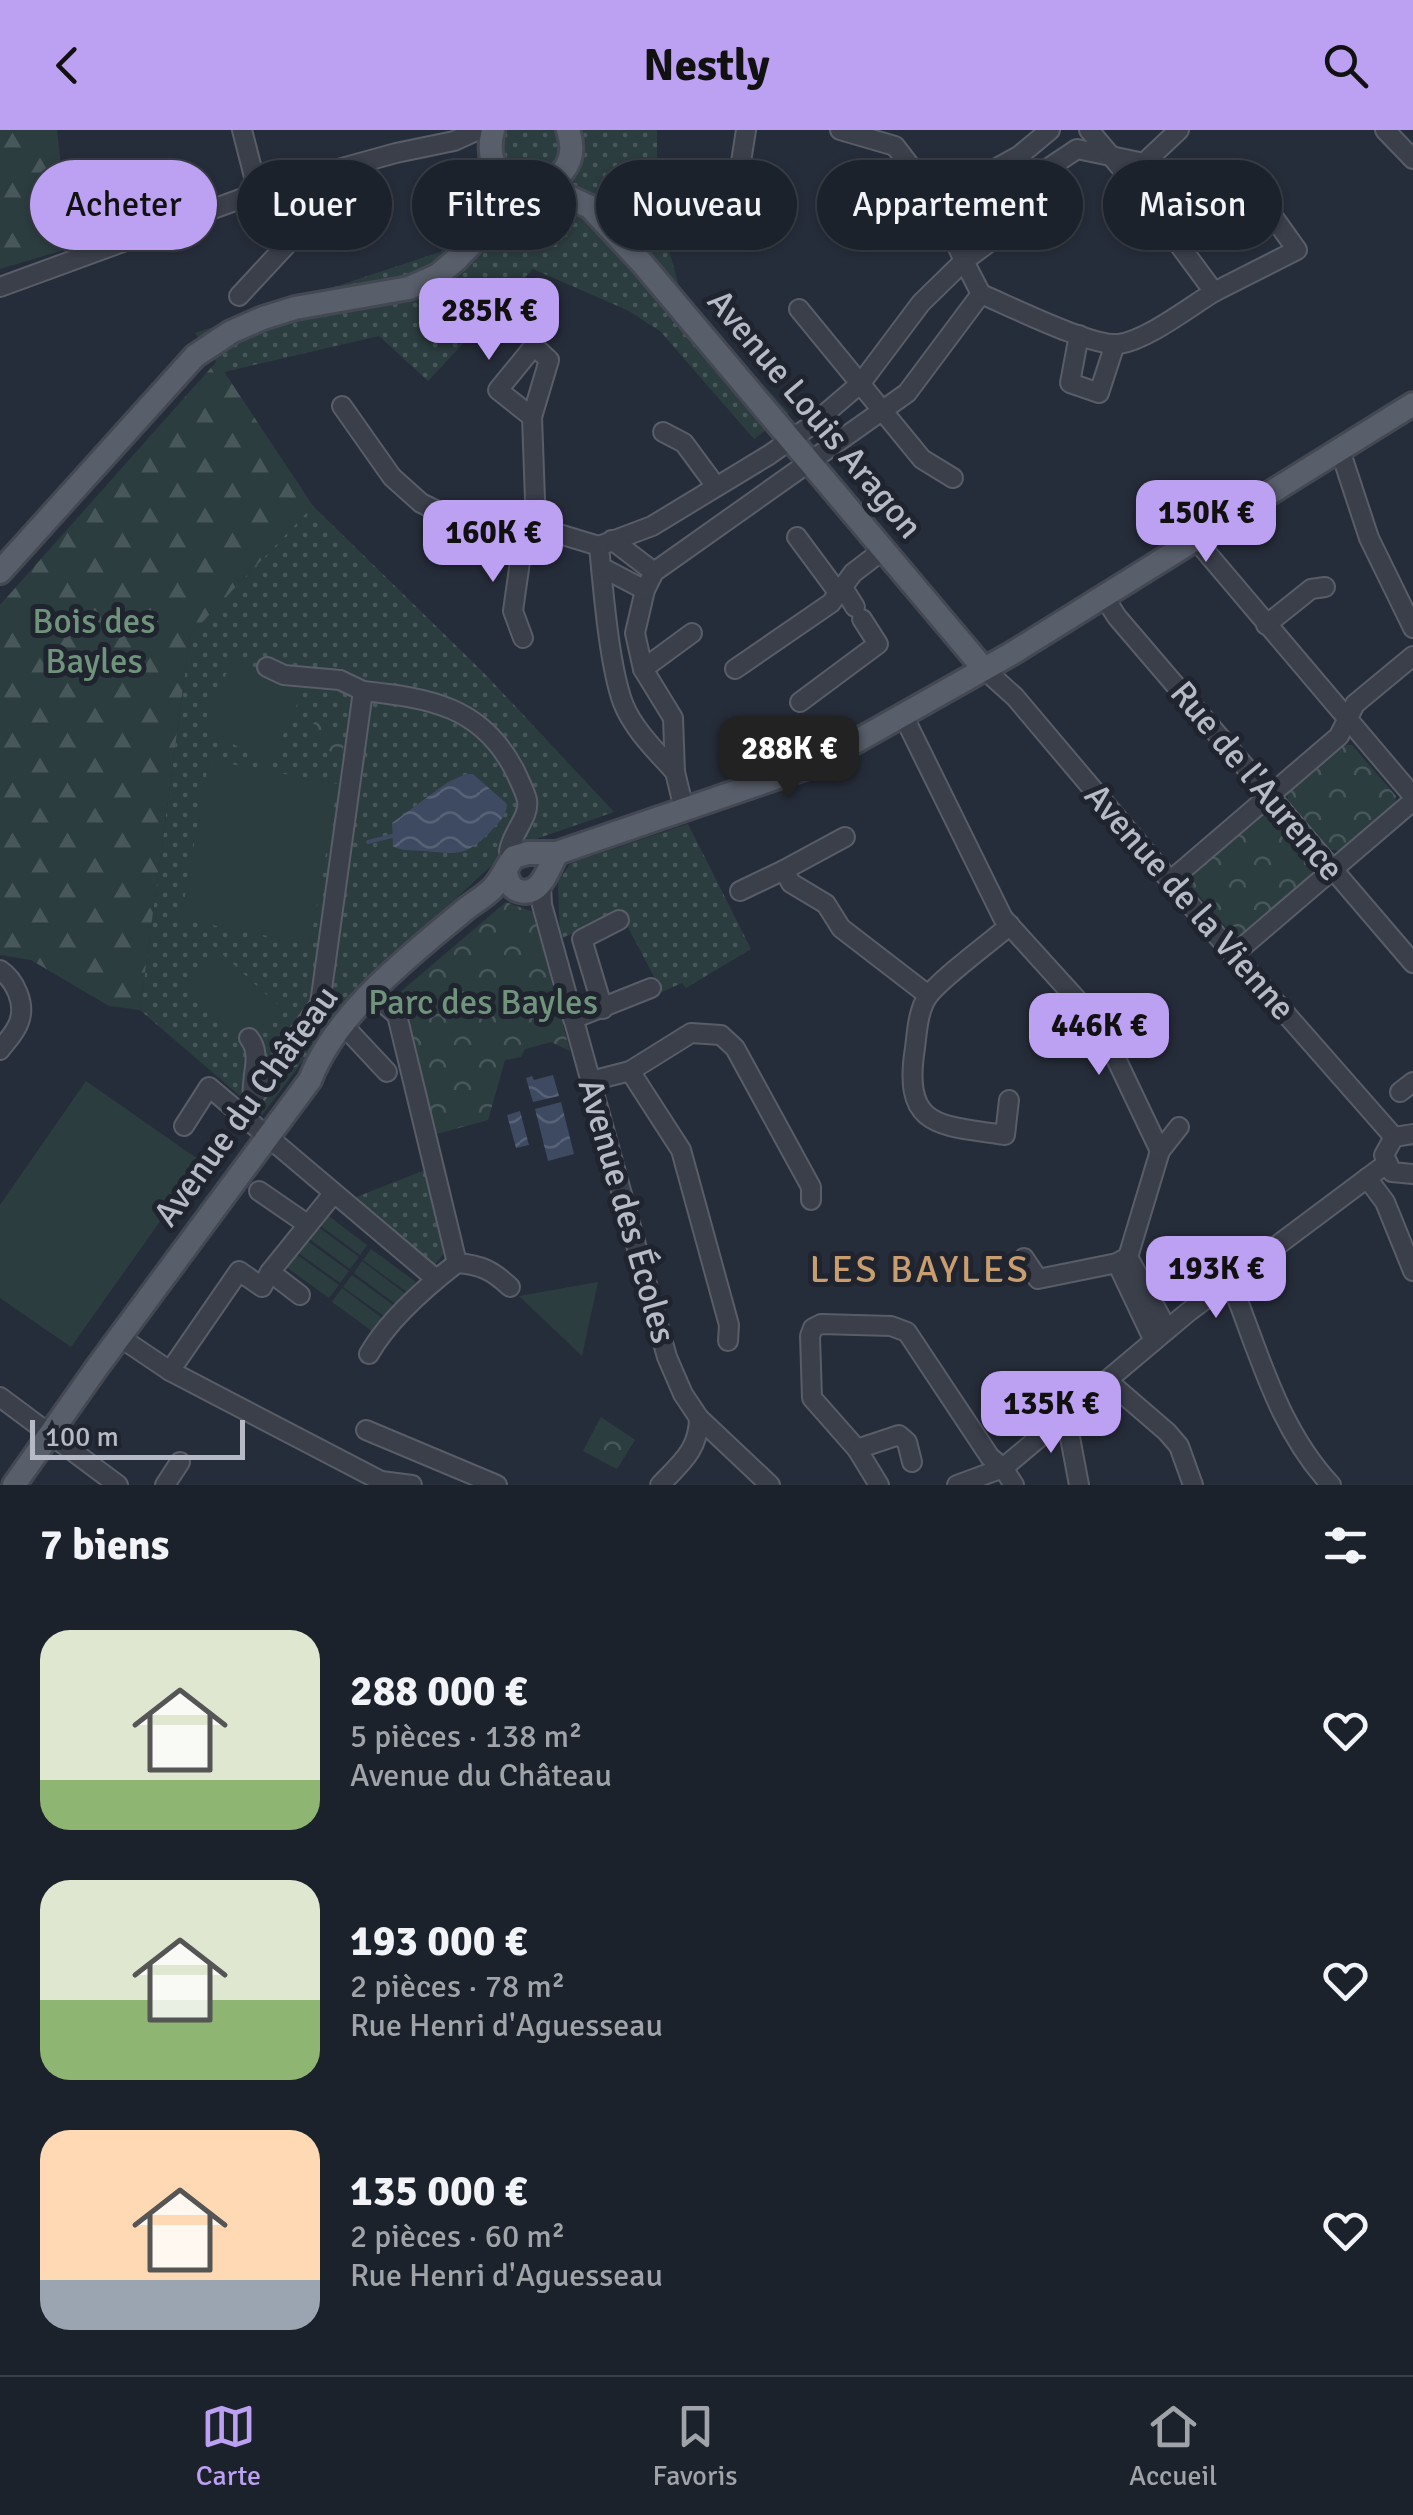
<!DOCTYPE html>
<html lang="fr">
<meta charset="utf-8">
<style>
body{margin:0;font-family:Signika,sans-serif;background:#292f38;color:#f1f3f6;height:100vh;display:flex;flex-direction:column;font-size:38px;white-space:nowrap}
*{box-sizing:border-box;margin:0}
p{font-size:32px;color:#a0a4a9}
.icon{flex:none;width:55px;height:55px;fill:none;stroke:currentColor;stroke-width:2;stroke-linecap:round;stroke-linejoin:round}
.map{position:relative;height:1355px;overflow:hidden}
.sheet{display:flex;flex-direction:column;background:#1c222c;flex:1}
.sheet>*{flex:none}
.banner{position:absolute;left:30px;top:30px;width:1355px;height:90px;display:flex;gap:20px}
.scale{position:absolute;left:30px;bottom:25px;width:215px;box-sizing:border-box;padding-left:10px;border:5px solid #b5bac6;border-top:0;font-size:28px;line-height:35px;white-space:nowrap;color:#b5bac6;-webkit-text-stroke:8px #1f242f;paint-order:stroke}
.price{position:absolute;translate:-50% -85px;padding:0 22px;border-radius:20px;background:#bca0f2;color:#111;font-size:32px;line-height:65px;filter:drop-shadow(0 2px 5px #0008)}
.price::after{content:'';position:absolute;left:50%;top:60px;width:30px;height:22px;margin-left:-15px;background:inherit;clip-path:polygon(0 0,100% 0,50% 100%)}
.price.selected{background:#222;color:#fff}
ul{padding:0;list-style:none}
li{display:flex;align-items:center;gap:30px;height:250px;padding:0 40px}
li span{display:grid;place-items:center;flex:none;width:280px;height:200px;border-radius:30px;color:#555}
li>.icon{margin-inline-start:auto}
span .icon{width:120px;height:120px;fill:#fffc;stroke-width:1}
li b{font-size:42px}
h2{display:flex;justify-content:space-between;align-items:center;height:120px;padding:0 40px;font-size:42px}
.pill{padding:0 35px;border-radius:45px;background:#1c222c;box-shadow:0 2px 8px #0004,0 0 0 2px #3a3f48;font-size:35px;line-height:90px}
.pill.selected{background:#bca0f2;color:#111}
header{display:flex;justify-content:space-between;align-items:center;height:130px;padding:0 40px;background:#bca0f2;color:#111;font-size:45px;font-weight:700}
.dock{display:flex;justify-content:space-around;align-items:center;height:140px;border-top:2px solid #3a3f48;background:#1c222c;font-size:28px;color:#a0a4a9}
.dock a{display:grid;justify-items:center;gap:5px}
.dock .selected{color:#bca0f2}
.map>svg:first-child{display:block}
.grass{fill:url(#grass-dots)}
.forest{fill:url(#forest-firs)}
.park{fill:url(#park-crowns)}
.garden{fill:#2c3d3f}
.water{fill:url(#water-waves)}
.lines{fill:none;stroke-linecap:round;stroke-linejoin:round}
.stream{stroke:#3e4a61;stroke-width:4}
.minor-casing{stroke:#585d68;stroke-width:22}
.major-casing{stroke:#434853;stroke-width:28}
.minor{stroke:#3a3f4a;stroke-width:18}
.major{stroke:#585e6a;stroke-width:22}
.labels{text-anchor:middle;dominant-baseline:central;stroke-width:10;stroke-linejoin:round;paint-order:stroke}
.street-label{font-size:35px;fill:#b5bac6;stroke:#1f242f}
.park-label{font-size:35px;fill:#6f947b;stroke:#1f242f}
.neighbourhood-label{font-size:38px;letter-spacing:2.5px;fill:#c89d6f;stroke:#1f242f}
</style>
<header><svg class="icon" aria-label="back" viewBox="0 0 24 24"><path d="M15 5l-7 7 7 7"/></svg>Nestly<svg class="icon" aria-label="search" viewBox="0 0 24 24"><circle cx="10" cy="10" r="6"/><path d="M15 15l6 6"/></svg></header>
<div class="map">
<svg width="1413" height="1355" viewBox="0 0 1413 1355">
<defs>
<pattern id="grass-dots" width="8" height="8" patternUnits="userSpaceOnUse" patternTransform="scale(2.5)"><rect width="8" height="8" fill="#2c3d3f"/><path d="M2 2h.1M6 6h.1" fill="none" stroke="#485759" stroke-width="1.8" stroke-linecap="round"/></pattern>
<pattern id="forest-firs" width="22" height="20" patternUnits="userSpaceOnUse" patternTransform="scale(2.5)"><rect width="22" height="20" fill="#2c3d3f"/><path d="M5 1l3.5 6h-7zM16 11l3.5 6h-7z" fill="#485759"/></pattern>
<pattern id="park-crowns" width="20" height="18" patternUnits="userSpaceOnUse" patternTransform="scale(2.5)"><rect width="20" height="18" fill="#2c3d3f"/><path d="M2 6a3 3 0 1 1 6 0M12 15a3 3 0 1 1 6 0" fill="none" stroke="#485759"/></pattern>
<pattern id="water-waves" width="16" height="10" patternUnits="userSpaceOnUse" patternTransform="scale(2.5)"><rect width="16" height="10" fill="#3e4a61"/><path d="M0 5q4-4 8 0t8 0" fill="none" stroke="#586276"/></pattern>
</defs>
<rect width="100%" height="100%" fill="#262d3a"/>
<!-- grass -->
<g class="grass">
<path d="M482,0H657V76L681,164L789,283L754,309L661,202L629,181L533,139L428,251L379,206L224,242L195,203L440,122L465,98Z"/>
<path d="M313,376L485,544L614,682L510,718L353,865L262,985L140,880L190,505Z"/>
<path d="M688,694L751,819L686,858L682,853L662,862L620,782L560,809L558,751L571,733Z"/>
<path d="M430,1038C438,1066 463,1116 432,1136L349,1070Z"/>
</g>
<!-- forest -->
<g class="forest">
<path d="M0,0H57L70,118L0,139Z"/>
<path d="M217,231L313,376L190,505L140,880L109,876L31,830L0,825V475Z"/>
</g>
<!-- park -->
<g class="park">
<path d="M316,591L324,592L345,610L342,623L335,625L309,605L310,597Z"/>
<path d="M1342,615H1352L1396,666L1395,677L1343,721L1331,720L1288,670L1287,660Z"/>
<path d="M1260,684L1268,685L1313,736V746L1244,805L1232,804L1190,755L1191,744Z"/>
<path d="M506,772L533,782L570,921L551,912L525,919L521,927L505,930L488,990L418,1009L388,889L400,874L398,864Z"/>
<path d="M601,1287L635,1310L617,1339L583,1321Z"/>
</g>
<!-- garden -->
<g class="garden">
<path d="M233,529L303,561L271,632L201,599Z"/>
<path d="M209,630L338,654L310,814L181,789Z"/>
<path d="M197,801L280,877L246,912L186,856L213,826L193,806Z"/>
<path d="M86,951L202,1032L71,1217L0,1168V1075Z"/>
<path d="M326,1084L367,1115L360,1125L318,1094Z"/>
<path d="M317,1096L359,1127L350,1139L308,1108Z"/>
<path d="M306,1110L349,1141L340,1153L297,1122Z"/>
<path d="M371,1119L416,1152L408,1163L363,1130Z"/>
<path d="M296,1124L339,1155L329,1168L286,1137Z"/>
<path d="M362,1131L406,1164L398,1176L354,1143Z"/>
<path d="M352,1145L396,1177L388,1189L343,1157Z"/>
<path d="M598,1152L582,1226L519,1166Z"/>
<path d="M342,1158L386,1191L376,1204L332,1172Z"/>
</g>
<!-- water -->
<g class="water">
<path d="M466,644H473L507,674C506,687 499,692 491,701C465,727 458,724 424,721C412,720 404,722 393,716L392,693L448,652Z"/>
<path d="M553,945L559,966L533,972L526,948L532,946L534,950Z"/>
<path d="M561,972L574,1024L548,1031L535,979Z"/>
<path d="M520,981L529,1015L516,1018L507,985Z"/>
</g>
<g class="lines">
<!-- stream -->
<path class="stream" d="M368,712L392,706"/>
<!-- minor casing -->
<g class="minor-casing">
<g id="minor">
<path d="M242,0L258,62"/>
<path d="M840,0L895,16L937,71"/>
<path d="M1050,0L1020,25L937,71L964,131L921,173L861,253L813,294L769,325L652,396L599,416C603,458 609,535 623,573C633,599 657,622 675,642L673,588L643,539L635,503L645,460L654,442L907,263L981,164L964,131L1043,72L1044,41L1077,19L1144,33L1179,0"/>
<path d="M1385,0L1413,29"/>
<path d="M735,70L746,0"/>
<path d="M0,157L273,57L396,23L454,11L478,0"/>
<path d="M1214,162L1297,120L1272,85"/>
<path d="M981,164C1010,176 1091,217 1119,214C1147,210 1188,178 1214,162L1132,51L1089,0"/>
<path d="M239,166L330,68L334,52L331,40"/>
<path d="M799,179L922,329L953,348"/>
<path d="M1079,205L1070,253L1099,263L1115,214"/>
<path d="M342,276L392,347L421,373L452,388L536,397L599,416"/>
<path d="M532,287L549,230L534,216L498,260L532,287L536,397"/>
<path d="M663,302L684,313L715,355"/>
<path d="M1340,320L1369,408L1413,498"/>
<path d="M797,407L837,461"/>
<path d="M612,410L654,442"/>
<path d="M1196,410L1413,666"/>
<path d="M601,437L645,460"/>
<path d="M842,456L855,477"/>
<path d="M1104,467L1117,487L1413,833"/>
<path d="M1266,495L1311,459L1325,457"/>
<path d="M523,508L513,481L525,396"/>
<path d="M267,537L284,545L340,550L363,561"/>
<path d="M643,539L692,503"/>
<path d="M735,539L831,473L853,443L883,420"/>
<path d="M984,539L1015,567L1199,785L1394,1007"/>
<path d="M800,572L878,514L862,489"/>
<path d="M903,585L1003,788L1100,895L1160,1021L1128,1127L1167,1199"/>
<path d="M675,642L684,679"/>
<path d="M845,707L784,740L791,753L826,774L841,798L928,865"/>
<path d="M1171,750L1339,606L1355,574L1413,526"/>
<path d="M541,755L542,775L667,1227L683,1264L699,1288L770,1355"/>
<path d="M740,761L784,740"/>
<path d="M1233,825L1413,671"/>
<path d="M0,840C15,850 26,874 19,892C16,902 6,912 0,920"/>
<path d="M371,863L397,885L457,1133"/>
<path d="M603,879L582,809L619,790"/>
<path d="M573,889L651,858"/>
<path d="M344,896L387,942"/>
<path d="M249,908C263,925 250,947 253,968"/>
<path d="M630,941L681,1020L729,1195L728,1211"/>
<path d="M591,951L630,941L691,903L721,905L735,918L811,1057V1070"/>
<path d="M1400,962L1413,952"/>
<path d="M1009,970L1005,1005C940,995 902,999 915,918C917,902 918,880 928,866C941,848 991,812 1010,795"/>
<path d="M241,985L320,874L363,561C429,568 482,576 515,641C519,650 525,661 527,670C530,687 512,702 509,721L514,727"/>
<path d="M184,996L209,957L436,1149"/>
<path d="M1413,1004L1394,1007L1384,1025L1392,1042L1413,1044"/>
<path d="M1160,1021L1179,997"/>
<path d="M1367,1048L1385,1072L1413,1141"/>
<path d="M259,1061L307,1094"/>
<path d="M1024,1128L1038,1149L1117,1133L1128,1127"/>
<path d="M1117,1133L1154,1211"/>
<path d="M1230,1150C1259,1222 1277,1297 1331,1355"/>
<path d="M300,1165L270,1142L333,1064"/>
<path d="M121,1208L170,1241L381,1351L412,1355"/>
<path d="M369,1224C389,1189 426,1157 457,1133C481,1135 492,1140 510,1157"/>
<path d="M170,1241L239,1141L262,1157L270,1142"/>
<path d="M1109,1252L1167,1302L1179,1316L1193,1355"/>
<path d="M0,1267L118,1355"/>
<path d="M1066,1286L1079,1355"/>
<path d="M366,1300L497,1355"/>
<path d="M857,1319L812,1268L810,1206L813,1198L821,1194L891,1196L907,1202L990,1327L1003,1338L1014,1355"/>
<path d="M165,1355L180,1332"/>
<path d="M660,1355C680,1334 699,1320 699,1288"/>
<path d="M879,1355L857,1319L899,1305L907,1312L912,1332"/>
<path d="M957,1355L1003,1338L1187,1183L1386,1034"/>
</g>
</g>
<!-- major casing -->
<g class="major-casing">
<g id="major">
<path d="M493,0C473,77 592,70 568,0"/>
<path d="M543,55L590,77L642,133L984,539"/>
<path d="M0,442L195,226L231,202L263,188L295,178L409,158L438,145L457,129L527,56"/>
<path d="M506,743C508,752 511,759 520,761C541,767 549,737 557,723"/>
<path d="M14,1355L98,1236L310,950C335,884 408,827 461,783C471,774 483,768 492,759C502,749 505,738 514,727L528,723H557L805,638L825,629L1011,524L1413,274"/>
</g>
</g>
<!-- minor -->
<use href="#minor" class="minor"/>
<!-- major -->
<use href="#major" class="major"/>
</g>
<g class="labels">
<!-- street labels -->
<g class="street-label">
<text transform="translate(815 284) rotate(50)">Avenue Louis Aragon</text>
<text transform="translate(1257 651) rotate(50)">Rue de l'Aurence</text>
<text transform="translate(1190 772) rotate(49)">Avenue de la Vienne</text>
<text transform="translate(246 976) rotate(-54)">Avenue du Château</text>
<text transform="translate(627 1081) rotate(74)">Avenue des Écoles</text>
</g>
<!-- park labels -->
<g class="park-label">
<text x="94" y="491">Bois des<tspan x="94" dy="40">Bayles</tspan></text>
<text x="483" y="872">Parc des Bayles</text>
</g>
<!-- neighbourhood labels -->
<g class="neighbourhood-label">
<text x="920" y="1139">LES BAYLES</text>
</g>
</g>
</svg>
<div class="scale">100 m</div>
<b class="price" style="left:489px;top:233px">285K €</b>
<b class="price" style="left:1206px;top:435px">150K €</b>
<b class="price" style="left:493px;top:455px">160K €</b>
<b class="price selected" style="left:789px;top:671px">288K €</b>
<b class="price" style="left:1099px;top:948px">446K €</b>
<b class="price" style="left:1216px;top:1191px">193K €</b>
<b class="price" style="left:1051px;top:1326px">135K €</b>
<div class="banner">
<a class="pill selected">Acheter</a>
<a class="pill">Louer</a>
<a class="pill">Filtres</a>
<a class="pill">Nouveau</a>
<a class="pill">Appartement</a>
<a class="pill">Maison</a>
</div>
</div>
<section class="sheet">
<h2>7 biens<svg class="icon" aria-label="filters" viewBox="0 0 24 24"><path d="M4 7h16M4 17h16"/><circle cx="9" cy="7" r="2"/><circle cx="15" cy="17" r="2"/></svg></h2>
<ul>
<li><span style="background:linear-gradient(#dfe7d0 75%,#8fb573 0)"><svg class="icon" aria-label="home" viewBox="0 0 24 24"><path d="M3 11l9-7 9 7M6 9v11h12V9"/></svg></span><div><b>288 000 €</b><p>5 pièces · 138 m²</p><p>Avenue du Château</p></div><svg class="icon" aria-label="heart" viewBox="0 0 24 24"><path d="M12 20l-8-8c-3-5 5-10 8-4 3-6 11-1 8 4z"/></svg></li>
<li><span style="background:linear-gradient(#dfe7d0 60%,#8fb573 0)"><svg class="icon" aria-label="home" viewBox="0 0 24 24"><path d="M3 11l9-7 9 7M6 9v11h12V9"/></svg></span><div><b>193 000 €</b><p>2 pièces · 78 m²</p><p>Rue Henri d'Aguesseau</p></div><svg class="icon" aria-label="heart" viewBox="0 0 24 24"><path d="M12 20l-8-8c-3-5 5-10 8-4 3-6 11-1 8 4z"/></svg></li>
<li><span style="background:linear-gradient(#ffd9b3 75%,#9aa5b1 0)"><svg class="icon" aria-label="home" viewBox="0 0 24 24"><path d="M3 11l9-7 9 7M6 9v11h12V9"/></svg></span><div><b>135 000 €</b><p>2 pièces · 60 m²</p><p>Rue Henri d'Aguesseau</p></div><svg class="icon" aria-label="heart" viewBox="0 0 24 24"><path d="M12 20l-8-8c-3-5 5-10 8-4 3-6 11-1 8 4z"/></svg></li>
</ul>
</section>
<nav class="dock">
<a class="selected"><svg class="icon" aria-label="map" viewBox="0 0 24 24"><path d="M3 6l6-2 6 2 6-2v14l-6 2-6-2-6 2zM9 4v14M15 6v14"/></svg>Carte</a>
<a><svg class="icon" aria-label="saved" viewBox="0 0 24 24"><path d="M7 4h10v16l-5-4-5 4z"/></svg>Favoris</a>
<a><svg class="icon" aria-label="home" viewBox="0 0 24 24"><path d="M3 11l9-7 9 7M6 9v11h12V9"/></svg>Accueil</a>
</nav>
